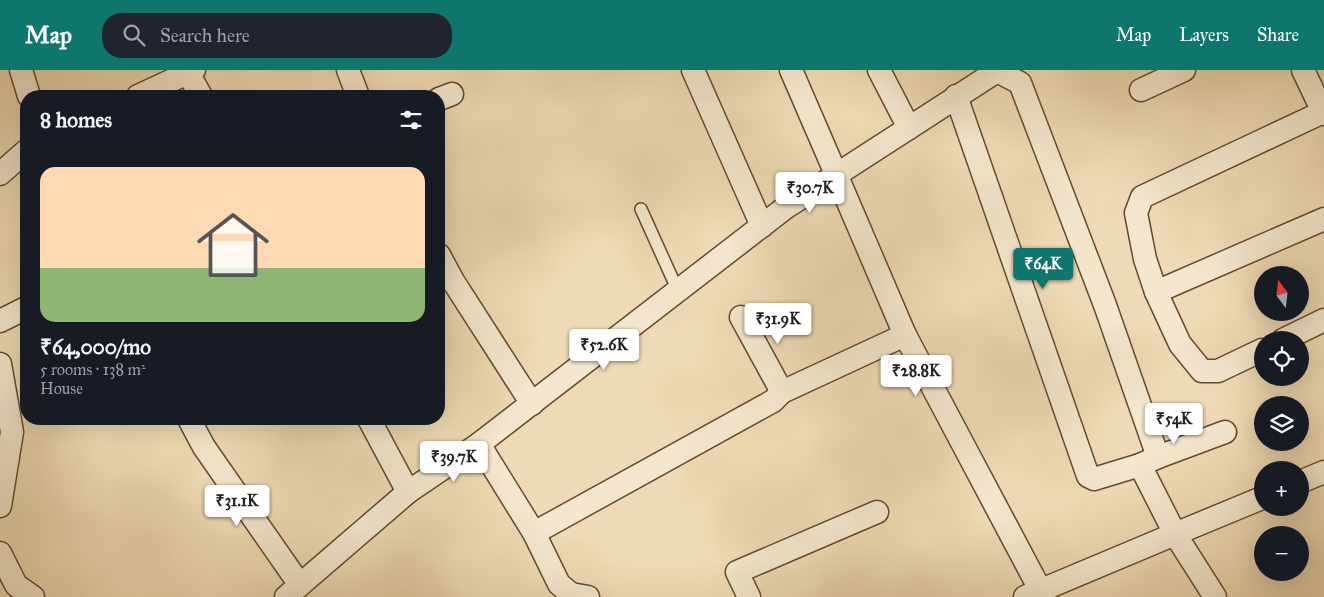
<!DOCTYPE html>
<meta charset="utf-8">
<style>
body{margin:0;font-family:"IM FELL Great Primer",serif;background:#20242c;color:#f1f3f6;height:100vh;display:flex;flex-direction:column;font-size:19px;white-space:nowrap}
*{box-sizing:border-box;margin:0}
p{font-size:16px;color:#9ea1a6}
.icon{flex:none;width:28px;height:28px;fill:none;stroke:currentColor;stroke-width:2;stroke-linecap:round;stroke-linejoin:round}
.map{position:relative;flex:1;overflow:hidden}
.drawer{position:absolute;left:20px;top:20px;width:425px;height:335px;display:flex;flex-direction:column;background:#171b24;border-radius:20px;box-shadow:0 5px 20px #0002}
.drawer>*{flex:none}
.needle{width:32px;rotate:345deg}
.tools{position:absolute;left:1254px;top:196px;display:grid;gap:10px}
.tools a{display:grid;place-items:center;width:55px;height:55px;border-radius:50%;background:#171b24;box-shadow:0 5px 20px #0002;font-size:25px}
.price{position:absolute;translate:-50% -42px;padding:0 11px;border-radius:5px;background:#fff;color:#222;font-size:16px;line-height:32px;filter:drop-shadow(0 1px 2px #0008)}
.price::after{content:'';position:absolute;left:50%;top:30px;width:15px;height:11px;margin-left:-8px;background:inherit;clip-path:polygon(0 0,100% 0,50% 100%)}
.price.on{background:#0f766e;color:#fff}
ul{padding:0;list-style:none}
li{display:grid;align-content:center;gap:10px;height:265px;padding:0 20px}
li+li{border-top:1px solid #363941}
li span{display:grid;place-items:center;height:155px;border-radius:15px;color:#555}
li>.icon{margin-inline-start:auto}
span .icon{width:90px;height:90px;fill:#fffc;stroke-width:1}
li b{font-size:21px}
h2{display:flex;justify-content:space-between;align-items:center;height:60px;padding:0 20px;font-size:21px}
header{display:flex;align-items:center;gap:30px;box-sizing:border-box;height:70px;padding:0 25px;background:#0f766e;color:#fff}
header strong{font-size:24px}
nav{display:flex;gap:28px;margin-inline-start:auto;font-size:18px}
.search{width:350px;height:45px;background:#20242c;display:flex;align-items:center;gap:12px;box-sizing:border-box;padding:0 18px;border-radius:20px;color:#9ea1a6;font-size:19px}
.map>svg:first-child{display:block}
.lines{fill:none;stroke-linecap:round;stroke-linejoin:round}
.service-casing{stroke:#634b30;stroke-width:14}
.minor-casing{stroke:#634b30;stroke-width:25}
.service{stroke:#f4e7ce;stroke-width:11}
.minor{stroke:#f4e7ce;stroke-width:22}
</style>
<header>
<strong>Map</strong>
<div class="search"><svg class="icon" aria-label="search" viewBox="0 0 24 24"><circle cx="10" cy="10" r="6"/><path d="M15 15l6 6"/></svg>Search here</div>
<nav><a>Map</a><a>Layers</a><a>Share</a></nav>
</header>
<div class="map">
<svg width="1324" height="527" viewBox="0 0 1324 527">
<rect width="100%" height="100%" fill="#eedab4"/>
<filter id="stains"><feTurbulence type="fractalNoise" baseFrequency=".004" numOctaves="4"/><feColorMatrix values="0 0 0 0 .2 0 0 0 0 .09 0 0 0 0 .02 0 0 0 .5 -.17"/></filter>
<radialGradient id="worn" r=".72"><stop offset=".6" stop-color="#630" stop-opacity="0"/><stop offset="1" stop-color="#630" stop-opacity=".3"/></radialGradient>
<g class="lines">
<!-- service casing -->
<g class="service-casing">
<path id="service" d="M641,139L678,221"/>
</g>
<!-- minor casing -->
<g class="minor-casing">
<g id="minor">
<path d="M21,0L29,26"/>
<path d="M348,0L358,26"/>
<path d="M693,0L762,156"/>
<path d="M791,0L836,104L905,265L1044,527"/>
<path d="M879,0L909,58"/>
<path d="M1303,0L1324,44"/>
<path d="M997,1L1020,13L1105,235L1158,387L1140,395L1175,464L1262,428"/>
<path d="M188,3L201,26"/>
<path d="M1141,20L1184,0"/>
<path d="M138,26L194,0"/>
<path d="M956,26L1088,406L1094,409L1140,395"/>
<path d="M439,29L452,24"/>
<path d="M0,104L26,81"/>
<path d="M439,185L453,211L532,334"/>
<path d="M1156,222L1324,149"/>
<path d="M741,247L782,322"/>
<path d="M0,251L26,238"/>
<path d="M1283,270L1324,250"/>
<path d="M1262,280L1218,301H1202L1180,274L1156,222L1145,189L1136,143L1142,127L1323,42"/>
<path d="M0,294L12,362L0,436"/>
<path d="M189,349L204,377L300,515"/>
<path d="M369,349L408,422"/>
<path d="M1158,387L1225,362"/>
<path d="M1300,412L1324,402"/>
<path d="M534,463L773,331L782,322L905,265"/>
<path d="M0,483L16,515L33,527"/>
<path d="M286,527L408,422L479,374"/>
<path d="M588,527L571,524L559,514L534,463L479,374L785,138L997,1L996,0"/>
<path d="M749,527L737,502L877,442"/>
<path d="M1025,527L1175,464L1215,527"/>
</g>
</g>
<!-- service -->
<use href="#service" class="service"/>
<!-- minor -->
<use href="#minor" class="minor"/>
</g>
<rect width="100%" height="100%" filter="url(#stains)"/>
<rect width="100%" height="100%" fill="url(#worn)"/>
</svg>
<div class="tools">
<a><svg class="needle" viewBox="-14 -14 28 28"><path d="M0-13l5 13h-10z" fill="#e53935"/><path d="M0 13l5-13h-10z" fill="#9ea1a6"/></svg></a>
<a><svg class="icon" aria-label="locate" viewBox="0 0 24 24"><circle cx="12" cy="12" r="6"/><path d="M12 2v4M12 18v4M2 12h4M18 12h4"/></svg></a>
<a><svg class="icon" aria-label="layers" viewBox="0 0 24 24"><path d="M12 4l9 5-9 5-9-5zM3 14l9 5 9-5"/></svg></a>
<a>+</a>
<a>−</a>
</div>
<b class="price" style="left:810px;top:144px">₹30.7K</b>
<b class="price on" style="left:1043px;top:220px">₹64K</b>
<b class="price" style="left:778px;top:275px">₹31.9K</b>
<b class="price" style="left:604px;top:301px">₹52.6K</b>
<b class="price" style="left:916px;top:327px">₹28.8K</b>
<b class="price" style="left:1174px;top:375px">₹54K</b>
<b class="price" style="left:454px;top:413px">₹39.7K</b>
<b class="price" style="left:237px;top:457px">₹31.1K</b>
<section class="drawer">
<h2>8 homes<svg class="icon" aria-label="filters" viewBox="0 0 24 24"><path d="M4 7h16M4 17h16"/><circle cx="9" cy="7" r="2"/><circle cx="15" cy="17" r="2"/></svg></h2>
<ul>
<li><span style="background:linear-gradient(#ffd9b3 65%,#8fb573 0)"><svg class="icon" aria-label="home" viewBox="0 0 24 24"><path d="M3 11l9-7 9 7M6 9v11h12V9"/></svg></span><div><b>₹64,000/mo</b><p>5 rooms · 138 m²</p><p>House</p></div></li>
</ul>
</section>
</div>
